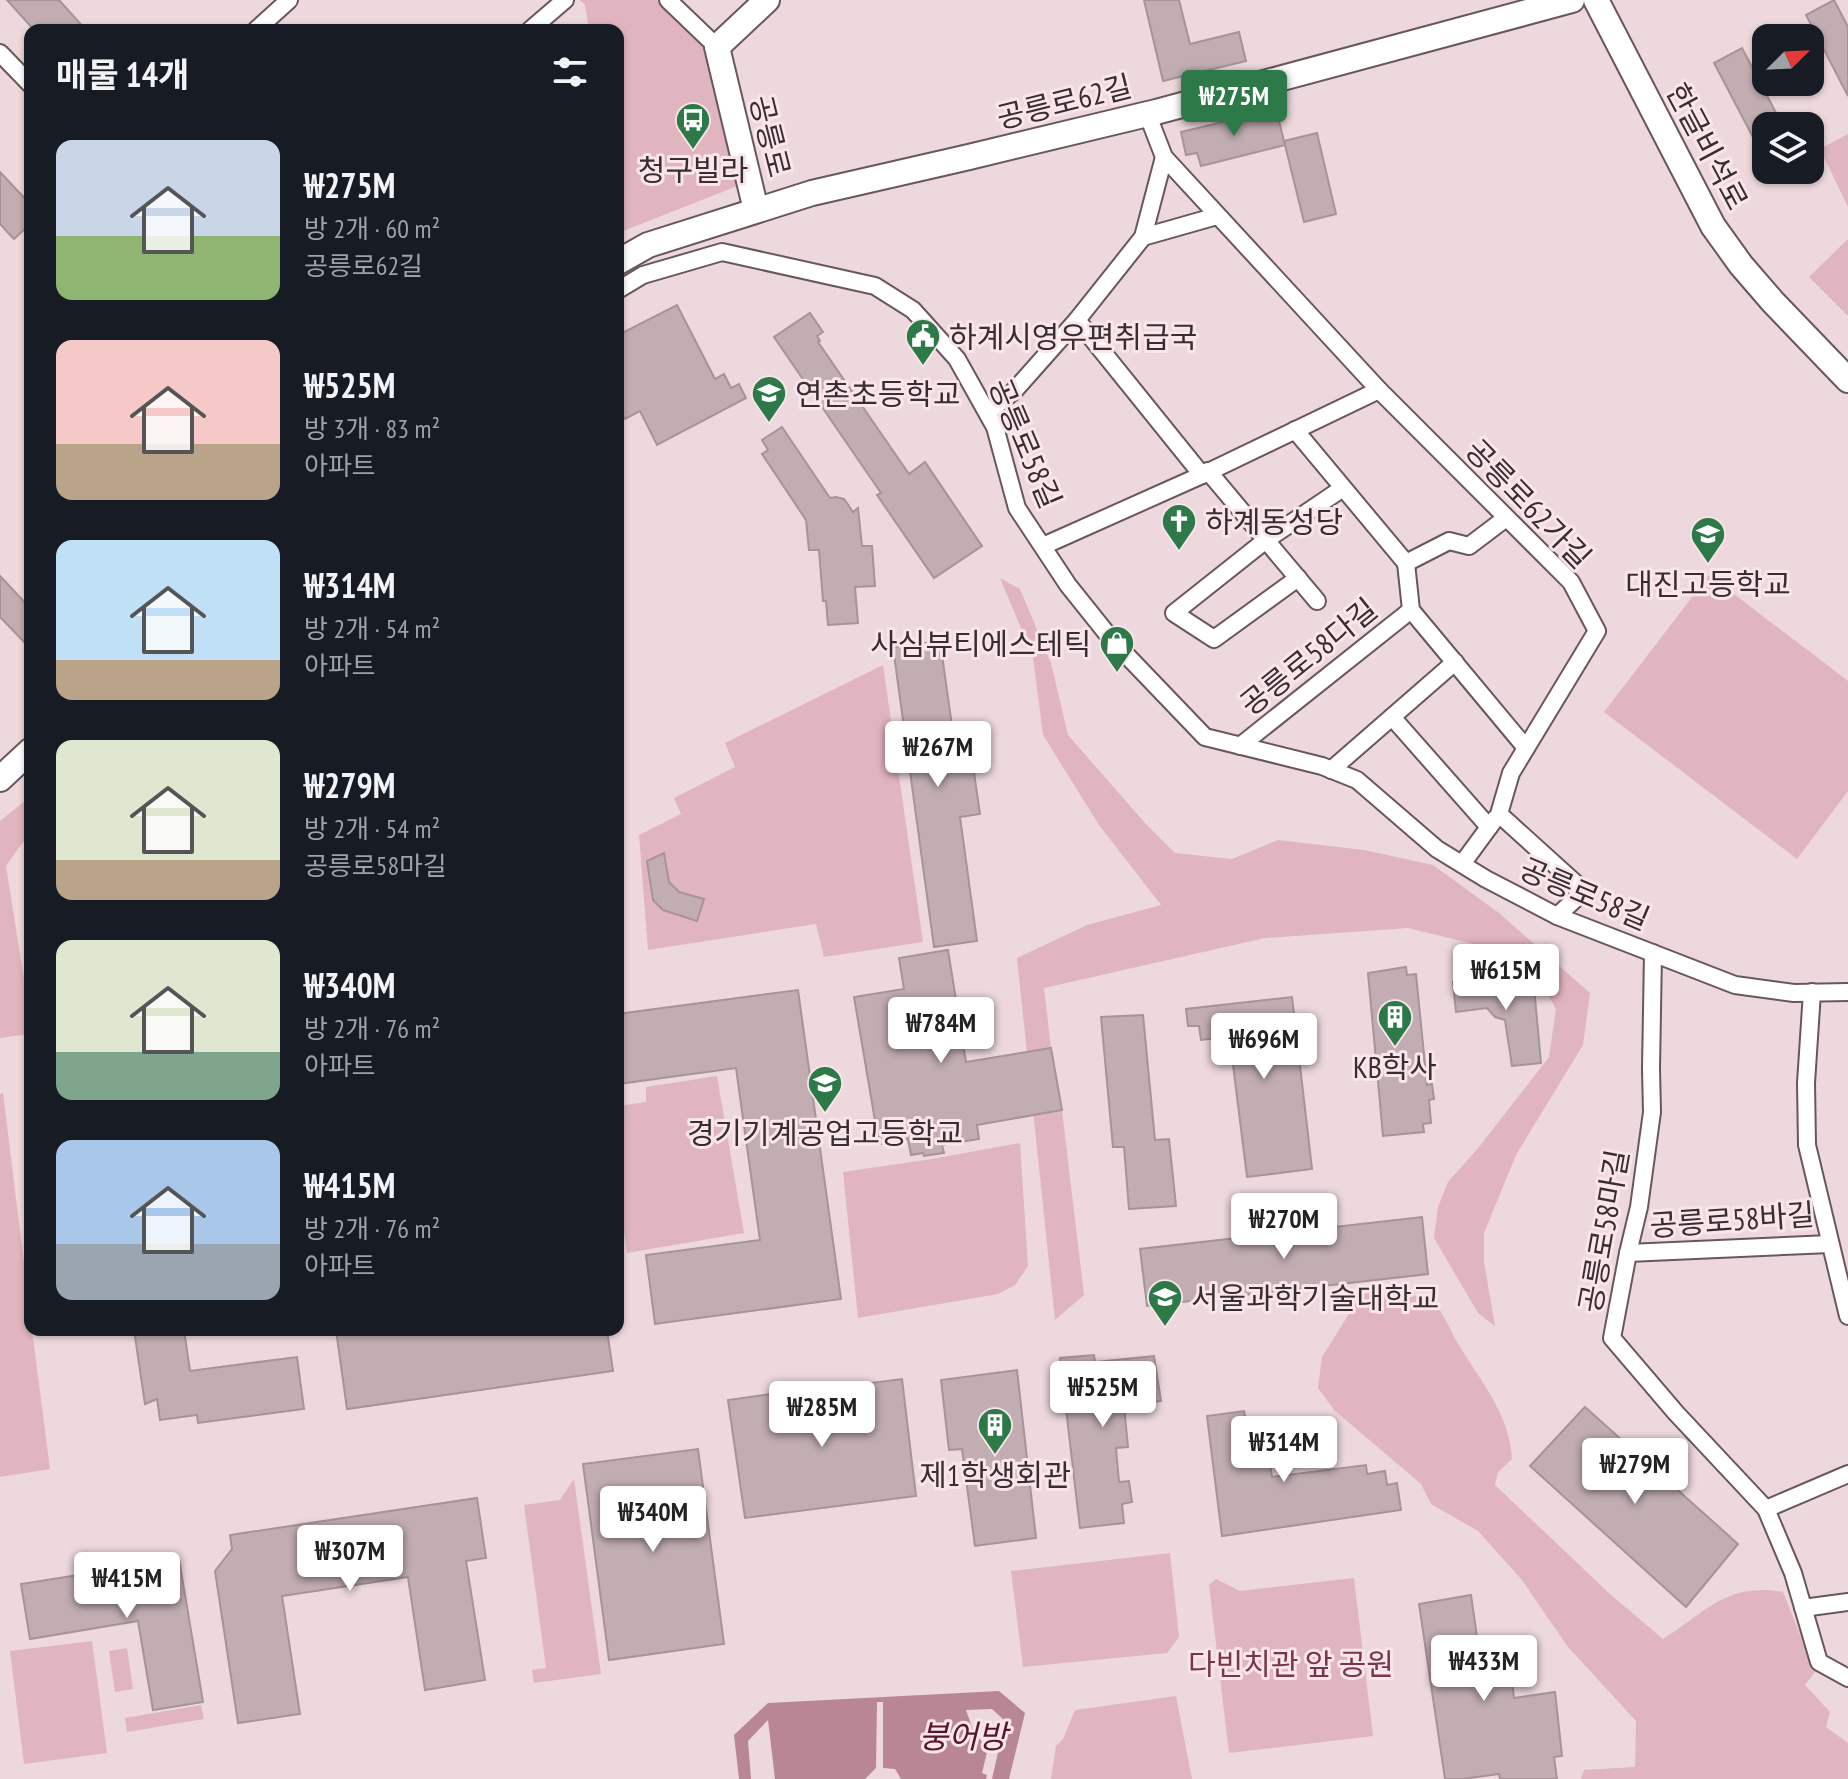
<!DOCTYPE html>
<html lang="ko">
<meta charset="utf-8">
<style>
body{margin:0;font-family:"PT Sans Narrow","Noto Sans KR",sans-serif;background:#20242c;color:#f1f3f6;height:100vh;display:flex;flex-direction:column;font-size:30px;white-space:nowrap}
*{box-sizing:border-box;margin:0}
p{font-size:26px;color:#9ea1a6}
.icon{flex:none;width:44px;height:44px;fill:none;stroke:currentColor;stroke-width:2;stroke-linecap:round;stroke-linejoin:round}
.map{position:relative;flex:1;overflow:hidden}
.panel{position:absolute;left:24px;top:24px;width:600px;height:1312px;display:flex;flex-direction:column;background:#171b24;border-radius:16px;box-shadow:0 2px 6px #0004}
.panel>*{flex:none}
.needle{width:52px;rotate:66deg}
.controls{position:absolute;left:1752px;top:24px;display:grid;gap:16px}
.controls a{display:grid;place-items:center;width:72px;height:72px;border-radius:16px;background:#171b24;box-shadow:0 2px 6px #0004;font-size:40px}
.price{position:absolute;translate:-50% -68px;padding:0 18px;border-radius:8px;background:#fff;color:#222;font-size:26px;line-height:52px;filter:drop-shadow(0 2px 4px #0008)}
.price::after{content:'';position:absolute;left:50%;top:48px;width:24px;height:18px;margin-left:-12px;background:inherit;clip-path:polygon(0 0,100% 0,50% 100%)}
.price.selected{background:#2e7948;color:#fff}
ul{padding:0;list-style:none}
li{display:flex;align-items:center;gap:24px;height:200px;padding:0 32px}
li span{display:grid;place-items:center;flex:none;width:224px;height:160px;border-radius:16px;color:#555}
li>.icon{margin-inline-start:auto}
span .icon{width:96px;height:96px;fill:#fffc;stroke-width:1}
li b{font-size:34px}
h2{display:flex;justify-content:space-between;align-items:center;height:96px;padding:0 32px;font-size:34px}
.map>svg:first-child{display:block}
.green{fill:#e1b5c0}
.water{fill:#b98694}
.pier{fill:#edd8dd}
.building{fill:#c1adb2;stroke:#a79398;stroke-width:2}
.lines{fill:none;stroke-linecap:round;stroke-linejoin:round}
.street-casing{stroke:#69575b;stroke-width:20}
.secondary-casing{stroke:#69575b;stroke-width:28}
.street{stroke:#fff;stroke-width:16}
.secondary{stroke:#fff;stroke-width:24}
.labels{text-anchor:middle;dominant-baseline:central;stroke-width:6;stroke-linejoin:round;paint-order:stroke}
.street-label{font-size:30px;fill:#362e30;stroke:#fae5ea}
.poi-label{font-size:30px;fill:#362e30;stroke:#fae5ea}
.park-label{font-size:30px;fill:#77364b;stroke:#fae5ea}
.water-label{font-size:32px;font-style:italic;fill:#55162d;stroke:#fae5ea}
</style>
<div class="map">
<svg width="1848" height="1779" viewBox="0 0 1848 1779">
<rect width="100%" height="100%" fill="#edd8dd"/>
<!-- green -->
<g class="green">
<path d="M580,0H657L711,52L740,185L623,231L618,218V30H589L585,5Z"/>
<path d="M1848,134V207L1820,149Z"/>
<path d="M1848,239V316L1809,277Z"/>
<path d="M1709,575L1848,681V791L1797,859L1604,712Z"/>
<path d="M1000,578L1020,589L1051,663L1068,735L1145,823L1175,853L1232,859L1278,840L1364,850L1433,865L1499,913L1590,993L1583,1045L1516,1155L1484,1233V1262L1495,1326L1478,1313L1434,1238L1438,1207L1448,1182L1479,1147L1549,1057L1556,1009L1527,957L1408,928L1265,938L1044,988L1051,1048L1062,1110L1084,1295L1055,1320L1017,958L1087,925L1161,905L1099,825L1043,735L1033,657Z"/>
<path d="M883,665L923,942L824,957L816,924L648,950L639,835L681,814L674,798L735,767L725,743Z"/>
<path d="M30,797V832L6,866L30,1017V1034L0,1038V821Z"/>
<path d="M717,1076L744,1233L627,1253L618,1190V1106L646,1102V1087Z"/>
<path d="M3,1093L30,1312V1330H32L50,1469L0,1477V1094Z"/>
<path d="M1020,1143L1028,1266L1015,1285L998,1294L858,1318L843,1172L932,1159Z"/>
<path d="M1362,1293C1381,1294 1422,1291 1435,1304C1442,1311 1452,1333 1457,1342C1479,1379 1510,1414 1512,1459L1498,1472L1495,1485L1610,1594L1663,1639C1706,1612 1727,1582 1783,1592L1815,1672L1805,1685L1830,1712L1826,1727L1848,1743V1779H1581L1584,1770L1635,1767L1636,1721L1568,1647L1522,1580L1478,1531L1431,1504L1421,1484L1334,1410L1318,1388L1322,1357Z"/>
<path d="M574,1479L601,1674L534,1683L532,1670L546,1668L524,1505L560,1500Z"/>
<path d="M1170,1553L1179,1637L1167,1653L1023,1667L1011,1571Z"/>
<path d="M1354,1578L1373,1736L1229,1753L1209,1585L1216,1579L1240,1591Z"/>
<path d="M92,1641L107,1753L24,1764L10,1651Z"/>
<path d="M127,1648L133,1689L115,1692L109,1651Z"/>
<path d="M1176,1696L1192,1779H1051L1056,1746L1063,1739L1075,1710Z"/>
<path d="M201,1705L204,1719L127,1732L125,1718Z"/>
</g>
<!-- water -->
<path class="water" d="M999,1691L1025,1713L1009,1779H739L734,1735L768,1703Z"/>
<!-- pier -->
<g class="pier">
<path d="M877,1702H883V1768L895,1769L901,1779H865L876,1768Z"/>
<path d="M992,1709L1005,1721L992,1779H986L987,1775L982,1773L988,1748L974,1733L966,1710Z"/>
<path d="M768,1720L775,1779H751L748,1741Z"/>
</g>
<!-- building -->
<g class="building">
<path d="M7,0H59L86,30H34Z"/>
<path d="M1144,0H1179L1190,44L1239,32L1246,61L1163,81Z"/>
<path d="M1834,0L1848,27V96L1806,15Z"/>
<path d="M1742,48L1783,126H1766V162L1714,63Z"/>
<path d="M1276,109L1285,145L1201,166L1197,153L1186,155L1181,132Z"/>
<path d="M1317,133L1336,214L1304,222L1284,141Z"/>
<path d="M0,172L30,204V224L14,239L0,224Z"/>
<path d="M677,305L715,379L724,374L731,388L739,384L746,398L657,445L640,411L625,419L618,406V335Z"/>
<path d="M810,313L823,332L817,336L820,341L818,342L909,474L925,462L982,546L934,578L877,495L881,493L774,337Z"/>
<path d="M782,427L830,498L836,497L844,499L853,512L858,508L862,546H872L875,586L855,587L858,623L828,625L826,601H823L819,550H809L806,520L762,454L768,450L762,440Z"/>
<path d="M0,576L30,608V648L0,617Z"/>
<path d="M940,641L953,733L968,731L980,814L960,817L977,941L934,947L893,647Z"/>
<path d="M664,853L669,882L679,892L704,899L697,921L663,910L653,900L647,861Z"/>
<path d="M948,950L966,1062L1051,1048L1062,1110L977,1125L979,1139L942,1145L944,1153L924,1156L923,1153L911,1155L908,1139L879,1144L854,997L904,989L899,958Z"/>
<path d="M1406,967L1407,975L1416,974L1427,1085L1432,1084L1434,1099L1429,1100L1431,1123L1423,1124L1424,1132L1383,1136L1368,973Z"/>
<path d="M1518,975L1534,987L1541,1063L1512,1066L1505,1020L1495,1017L1487,1008L1456,1012L1453,982Z"/>
<path d="M798,990L841,1299L655,1324L646,1255L760,1240L736,1068L618,1084V1014Z"/>
<path d="M1292,997L1312,1169L1247,1177L1233,1065L1240,1058L1237,1036L1201,1040L1199,1026H1188L1186,1009Z"/>
<path d="M1143,1015L1155,1140L1169,1139L1176,1206L1129,1209L1124,1147H1113L1101,1017Z"/>
<path d="M1422,1217L1428,1274L1147,1306L1140,1249Z"/>
<path d="M134,1330H184L190,1371L297,1357L304,1409L198,1423L197,1415L160,1420L157,1399L145,1404Z"/>
<path d="M336,1330H607L613,1371L347,1409Z"/>
<path d="M1094,1355L1095,1362L1154,1356L1161,1401L1124,1406L1128,1447L1116,1448L1119,1482L1129,1481L1132,1502L1122,1504L1124,1523L1080,1528L1060,1358Z"/>
<path d="M1017,1370L1036,1538L975,1546L962,1449L949,1450L941,1380Z"/>
<path d="M902,1379L916,1496L745,1518L728,1400L800,1390L802,1396L856,1390V1385Z"/>
<path d="M1585,1407L1738,1544L1686,1607L1530,1466Z"/>
<path d="M1244,1411L1246,1421L1263,1418L1272,1477L1366,1465L1367,1474L1385,1471L1387,1485L1397,1483L1401,1510L1222,1536L1207,1416Z"/>
<path d="M698,1449L724,1644L609,1660L583,1464Z"/>
<path d="M477,1498L486,1558L466,1561L485,1680L425,1690L408,1577L282,1596L300,1714L238,1723L215,1571L232,1549L230,1535Z"/>
<path d="M179,1559L203,1702L153,1710L138,1621L30,1639L21,1584Z"/>
<path d="M1471,1595L1479,1651L1508,1646L1514,1698L1555,1692L1562,1756L1554,1757L1557,1779H1500L1499,1774L1462,1779H1445L1419,1604Z"/>
</g>
<g class="lines">
<!-- street casing -->
<g class="street-casing">
<g id="street">
<path d="M668,0L717,47"/>
<path d="M256,30L289,0"/>
<path d="M530,30L565,0"/>
<path d="M0,53L30,84"/>
<path d="M1147,113L1164,157L1379,390L1571,582L1597,631L1511,773L1499,814L1584,891L1557,916"/>
<path d="M1143,237L1164,157"/>
<path d="M618,290L643,275L722,252L875,286L913,310L957,359L995,427L1017,508L1068,585L1112,640L1205,737L1322,766L1357,780L1437,849L1486,879L1557,916L1735,985L1794,993L1848,992"/>
<path d="M1077,320L1202,475"/>
<path d="M988,412L1014,391L1077,320L1143,237L1217,216"/>
<path d="M1295,430L1406,563"/>
<path d="M1208,471L1317,601"/>
<path d="M1043,546L1202,475L1379,390"/>
<path d="M1406,563L1411,610L1526,748"/>
<path d="M1406,563L1449,541L1469,546L1506,518"/>
<path d="M1298,578L1214,639L1174,613L1266,540L1343,488"/>
<path d="M1392,717L1489,827"/>
<path d="M1240,746L1411,610"/>
<path d="M1331,770L1455,662"/>
<path d="M1462,864L1495,819"/>
<path d="M1653,953L1651,1069L1652,1112L1639,1207L1628,1253L1612,1338L1676,1413L1766,1509L1793,1573L1819,1662L1848,1678"/>
<path d="M1812,992L1806,1083L1807,1145L1848,1316"/>
<path d="M1628,1253L1830,1244"/>
<path d="M1766,1509L1848,1474"/>
<path d="M1803,1608L1848,1602"/>
</g>
</g>
<!-- secondary casing -->
<g class="secondary-casing">
<g id="secondary">
<path d="M1596,0L1713,226L1741,265L1773,302L1848,380"/>
<path d="M756,210L717,47L767,0"/>
<path d="M618,262L648,245L812,193L969,157L1156,112L1572,0"/>
<path d="M0,779L30,751"/>
</g>
</g>
<!-- street -->
<use href="#street" class="street"/>
<!-- secondary -->
<use href="#secondary" class="secondary"/>
</g>
<!-- icons -->
<defs>
<g id="bus-pin" transform="scale(1.8)"><path d="M0 17L-7.5 6A9.5 9.5 0 1 1 7.5 6Z" fill="#2e7948" stroke="#fae5ea"/><path d="M-5-6H5V4H4V6H2V4H-2V6H-4V4H-5ZM-3.5-4V0h7V-4ZM-3.5 1.2v1.5H-2V1.2ZM2 1.2v1.5H3.5V1.2Z" fill="#fff"/></g>
<g id="civic-pin" transform="scale(1.8)"><path d="M0 17L-7.5 6A9.5 9.5 0 1 1 7.5 6Z" fill="#2e7948" stroke="#fae5ea"/><path d="M-.6-6.5H3V-4.5H.6V-3L4-1V1h2V6H-6V1h2V-1L-.6-3ZM-1.2 2.5V6h2.4V2.5Z" fill="#fff"/></g>
<g id="school-pin" transform="scale(1.8)"><path d="M0 17L-7.5 6A9.5 9.5 0 1 1 7.5 6Z" fill="#2e7948" stroke="#fae5ea"/><path d="M0-5L7-2L0 1L-7-2ZM-4 1L0 2.5L4 1V4Q0 6-4 4Z" fill="#fff"/></g>
<g id="church-pin" transform="scale(1.8)"><path d="M0 17L-7.5 6A9.5 9.5 0 1 1 7.5 6Z" fill="#2e7948" stroke="#fae5ea"/><path d="M-1.2-6h2.4v3.5h3.3v2.4h-3.3V6h-2.4V-.1h-3.3v-2.4h3.3Z" fill="#fff"/></g>
<g id="shop-pin" transform="scale(1.8)"><path d="M0 17L-7.5 6A9.5 9.5 0 1 1 7.5 6Z" fill="#2e7948" stroke="#fae5ea"/><path d="M-5-2.5h2.3a2.7 3.5 0 0 1 5.4 0H5L5.5 6h-11ZM-1.5-2.5h3a1.5 2.3 0 0 0-3 0Z" fill="#fff"/></g>
<g id="building-pin" transform="scale(1.8)"><path d="M0 17L-7.5 6A9.5 9.5 0 1 1 7.5 6Z" fill="#2e7948" stroke="#fae5ea"/><path d="M-4-6H4V6H1V3H-1V6H-4ZM-2.5-4.3h1.7v1.8h-1.7ZM.8-4.3h1.7v1.8H.8ZM-2.5-1h1.7V.8h-1.7ZM.8-1h1.7V.8H.8Z" fill="#fff"/></g>
<g id="university-pin" transform="scale(1.8)"><path d="M0 17L-7.5 6A9.5 9.5 0 1 1 7.5 6Z" fill="#2e7948" stroke="#fae5ea"/><path d="M0-5L7-2L0 1L-7-2ZM-4 1L0 2.5L4 1V4Q0 6-4 4Z" fill="#fff"/></g>
</defs>
<g fill-rule="evenodd">
<use href="#bus-pin" x="693" y="120"/>
<use href="#civic-pin" x="923" y="336"/>
<use href="#school-pin" x="769" y="393"/>
<use href="#church-pin" x="1179" y="521"/>
<use href="#school-pin" x="1708" y="534"/>
<use href="#shop-pin" x="1117" y="643"/>
<use href="#building-pin" x="1395" y="1017"/>
<use href="#school-pin" x="825" y="1083"/>
<use href="#university-pin" x="1165" y="1297"/>
<use href="#building-pin" x="995" y="1425"/>
</g>
<g class="labels">
<!-- street labels -->
<g class="street-label">
<text transform="translate(1064 101) rotate(-14)">공릉로62길</text>
<text transform="translate(771 136) rotate(76)">공릉로</text>
<text transform="translate(1708 146) rotate(62)">한글비석로</text>
<text transform="translate(1026 443) rotate(67)">공릉로58길</text>
<text transform="translate(1529 503) rotate(46)">공릉로62가길</text>
<text transform="translate(1308 656) rotate(-39)">공릉로58다길</text>
<text transform="translate(1585 893) rotate(23)">공릉로58길</text>
<text transform="translate(1732 1219) rotate(-4)">공릉로58바길</text>
<text transform="translate(1603 1231) rotate(-80)">공릉로58마길</text>
</g>
<!-- poi labels -->
<g class="poi-label">
<text x="693" y="169">청구빌라</text>
<text x="949" y="336" text-anchor="start">하계시영우편취급국</text>
<text x="795" y="393" text-anchor="start">연촌초등학교</text>
<text x="1205" y="521" text-anchor="start">하계동성당</text>
<text x="1708" y="583">대진고등학교</text>
<text x="1091" y="643" text-anchor="end">사심뷰티에스테틱</text>
<text x="1395" y="1066">KB학사</text>
<text x="825" y="1132">경기기계공업고등학교</text>
<text x="1191" y="1297" text-anchor="start">서울과학기술대학교</text>
<text x="995" y="1474">제1학생회관</text>
</g>
<!-- park labels -->
<g class="park-label">
<text x="1291" y="1663">다빈치관 앞 공원</text>
</g>
<!-- water labels -->
<g class="water-label">
<text x="963" y="1736">붕어방</text>
</g>
</g>
</svg>
<div class="controls">
<a><svg class="needle" viewBox="-14 -14 28 28"><path d="M0-13l5 13h-10z" fill="#e53935"/><path d="M0 13l5-13h-10z" fill="#9ea1a6"/></svg></a>
<a><svg class="icon" aria-label="layers" viewBox="0 0 24 24"><path d="M12 4l9 5-9 5-9-5zM3 14l9 5 9-5"/></svg></a>
</div>
<b class="price selected" style="left:1234px;top:138px">₩275M</b>
<b class="price" style="left:938px;top:789px">₩267M</b>
<b class="price" style="left:1506px;top:1012px">₩615M</b>
<b class="price" style="left:941px;top:1065px">₩784M</b>
<b class="price" style="left:1264px;top:1081px">₩696M</b>
<b class="price" style="left:1284px;top:1261px">₩270M</b>
<b class="price" style="left:1103px;top:1429px">₩525M</b>
<b class="price" style="left:822px;top:1449px">₩285M</b>
<b class="price" style="left:1284px;top:1484px">₩314M</b>
<b class="price" style="left:1635px;top:1506px">₩279M</b>
<b class="price" style="left:653px;top:1554px">₩340M</b>
<b class="price" style="left:350px;top:1593px">₩307M</b>
<b class="price" style="left:127px;top:1620px">₩415M</b>
<b class="price" style="left:1484px;top:1703px">₩433M</b>
<section class="panel">
<h2>매물 14개<svg class="icon" aria-label="filters" viewBox="0 0 24 24"><path d="M4 7h16M4 17h16"/><circle cx="9" cy="7" r="2"/><circle cx="15" cy="17" r="2"/></svg></h2>
<ul>
<li><span style="background:linear-gradient(#c9d6e8 60%,#8fb573 0)"><svg class="icon" aria-label="home" viewBox="0 0 24 24"><path d="M3 11l9-7 9 7M6 9v11h12V9"/></svg></span><div><b>₩275M</b><p>방 2개 · 60 m²</p><p>공릉로62길</p></div></li>
<li><span style="background:linear-gradient(#f6c9c9 65%,#b9a48a 0)"><svg class="icon" aria-label="home" viewBox="0 0 24 24"><path d="M3 11l9-7 9 7M6 9v11h12V9"/></svg></span><div><b>₩525M</b><p>방 3개 · 83 m²</p><p>아파트</p></div></li>
<li><span style="background:linear-gradient(#bfe0f5 75%,#b9a48a 0)"><svg class="icon" aria-label="home" viewBox="0 0 24 24"><path d="M3 11l9-7 9 7M6 9v11h12V9"/></svg></span><div><b>₩314M</b><p>방 2개 · 54 m²</p><p>아파트</p></div></li>
<li><span style="background:linear-gradient(#dfe7d0 75%,#b9a48a 0)"><svg class="icon" aria-label="home" viewBox="0 0 24 24"><path d="M3 11l9-7 9 7M6 9v11h12V9"/></svg></span><div><b>₩279M</b><p>방 2개 · 54 m²</p><p>공릉로58마길</p></div></li>
<li><span style="background:linear-gradient(#dfe7d0 70%,#7fa58c 0)"><svg class="icon" aria-label="home" viewBox="0 0 24 24"><path d="M3 11l9-7 9 7M6 9v11h12V9"/></svg></span><div><b>₩340M</b><p>방 2개 · 76 m²</p><p>아파트</p></div></li>
<li><span style="background:linear-gradient(#a9c7e8 65%,#9aa5b1 0)"><svg class="icon" aria-label="home" viewBox="0 0 24 24"><path d="M3 11l9-7 9 7M6 9v11h12V9"/></svg></span><div><b>₩415M</b><p>방 2개 · 76 m²</p><p>아파트</p></div></li>
</ul>
</section>
</div>
